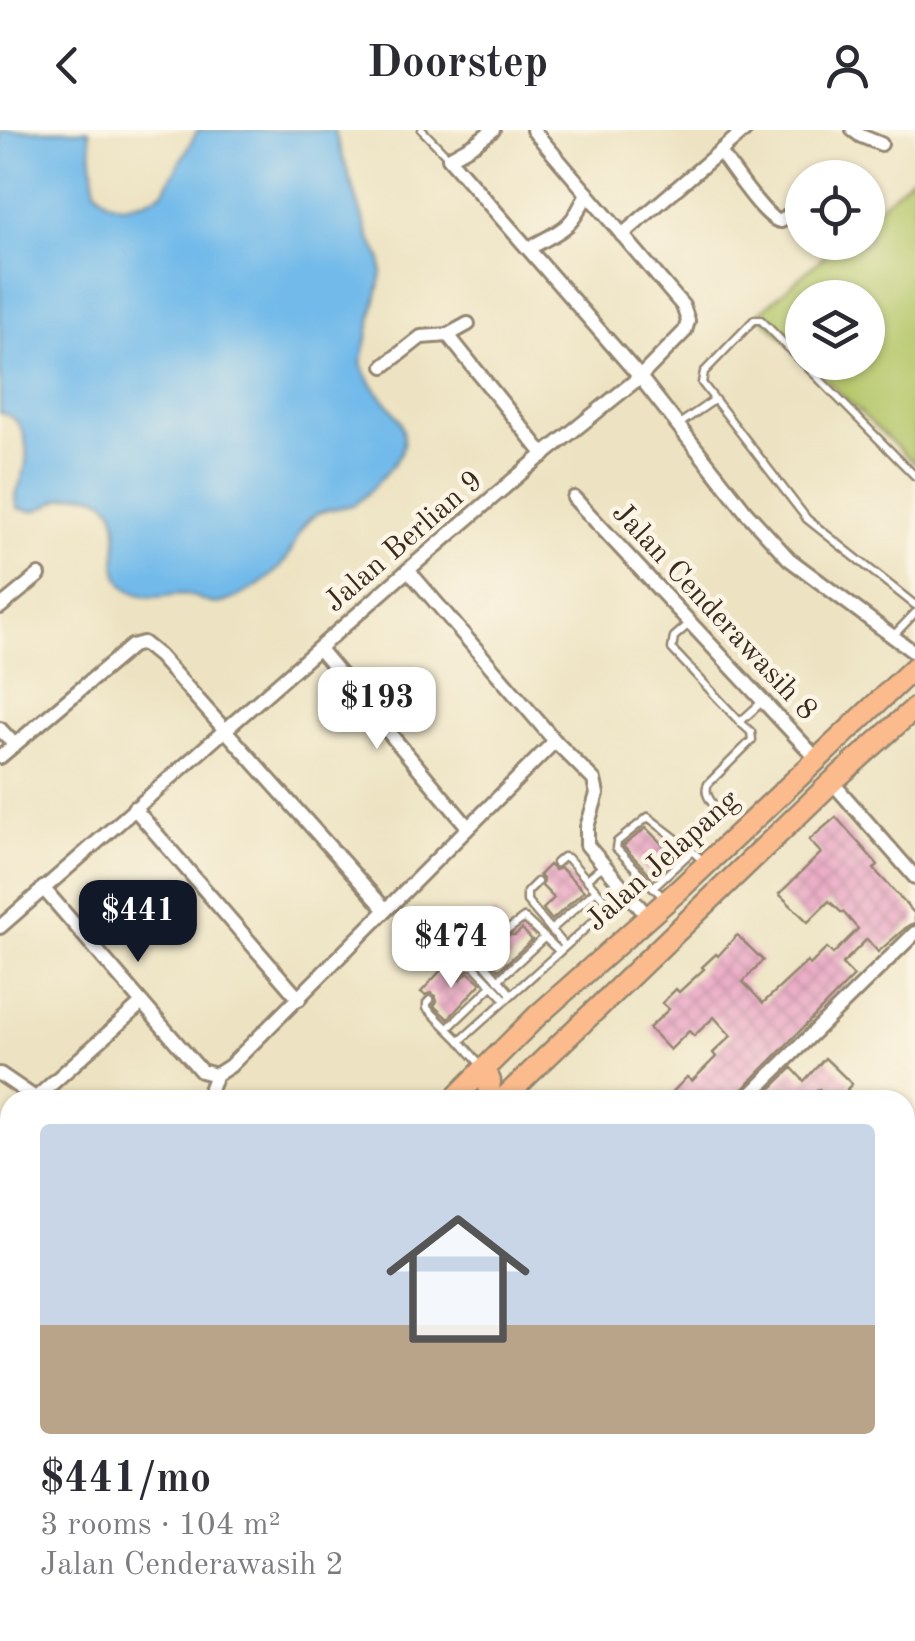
<!DOCTYPE html>
<meta charset="utf-8">
<style>
body{margin:0;font-family:"Old Standard TT",serif;background:#f2f2f3;color:#2b2b33;height:100vh;display:flex;flex-direction:column;font-size:38px;white-space:nowrap}
*{box-sizing:border-box;margin:0}
p{font-size:32px;color:#7c7c81}
.icon{flex:none;width:55px;height:55px;fill:none;stroke:currentColor;stroke-width:2;stroke-linecap:round;stroke-linejoin:round}
.map{position:relative;flex:1;overflow:hidden}
.side{position:absolute;left:0px;top:960px;width:915px;height:552px;display:flex;flex-direction:column;background:#fff;border-radius:30px 30px 0 0;box-shadow:0 2px 8px #0004}
.side>*{flex:none}
.fabs{position:absolute;left:785px;top:30px;display:grid;gap:20px}
.fabs a{display:grid;place-items:center;width:100px;height:100px;border-radius:50%;background:#fff;box-shadow:0 2px 8px #0004;font-size:50px}
.price{position:absolute;translate:-50% -85px;padding:0 22px;border-radius:20px;background:#fff;color:#222;font-size:32px;line-height:65px;filter:drop-shadow(0 2px 5px #0008)}
.price::after{content:'';position:absolute;left:50%;top:60px;width:30px;height:22px;margin-left:-15px;background:inherit;clip-path:polygon(0 0,100% 0,50% 100%)}
.price.selected{background:#111827;color:#fff}
ul{padding:0;list-style:none}
li{display:grid;align-content:center;gap:20px;height:530px;padding:0 40px}
li+li{border-top:2px solid #e1e1e2}
li span{display:grid;place-items:center;height:310px;border-radius:10px;color:#555}
li>.icon{margin-inline-start:auto}
span .icon{width:180px;height:180px;fill:#fffc;stroke-width:1}
li b{font-size:42px}
header{display:flex;justify-content:space-between;align-items:center;height:130px;padding:0 40px;background:#fff;font-size:45px;font-weight:700}
.map>svg:first-child{display:block}
.green{fill:#b5c76b;stroke:#787844;stroke-width:2.5}
.water{fill:#71baea;stroke:#567284;stroke-width:2.5}
.building{fill:url(#building-cross-hatch)}
.lines{fill:none;stroke-linecap:round;stroke-linejoin:round}
.service-casing{stroke:#948670;stroke-width:11}
.minor-casing{stroke:#948670;stroke-width:18}
.primary-casing{stroke:#948670;stroke-width:25}
.service{stroke:#fff;stroke-width:6}
.minor{stroke:#fff;stroke-width:12}
.primary{stroke:#fbbb8d;stroke-width:20}
.labels{text-anchor:middle;dominant-baseline:central;stroke-width:9;stroke-linejoin:round;paint-order:stroke}
.street-label{font-size:30px;fill:#3b2a1e;stroke:#fcf5e5}
</style>
<header><svg class="icon" aria-label="back" viewBox="0 0 24 24"><path d="M15 5l-7 7 7 7"/></svg>Doorstep<svg class="icon" aria-label="person" viewBox="0 0 24 24"><circle cx="12" cy="8" r="4"/><path d="M4 21q1-7 8-7t8 7"/></svg></header>
<div class="map">
<svg width="915" height="1511" viewBox="0 0 915 1511">
<defs>
<pattern id="building-cross-hatch" width="8" height="8" patternUnits="userSpaceOnUse" patternTransform="scale(2.5)"><rect width="8" height="8" fill="#e9a1c2"/><path d="M0 0l8 8M0 8l8-8" fill="none" stroke="#be839d"/></pattern>
</defs>
<rect width="100%" height="100%" fill="#fcf5e5"/>
<filter id="ink" filterUnits="userSpaceOnUse"><feTurbulence type="fractalNoise" baseFrequency=".01" numOctaves="2"/><feDisplacementMap in="SourceGraphic" scale="20" xChannelSelector="R" yChannelSelector="G"/><feConvolveMatrix kernelMatrix="1 2 1 2 8 2 1 2 1" color-interpolation-filters="sRGB"/></filter>
<filter id="wash" filterUnits="userSpaceOnUse"><feTurbulence type="fractalNoise" baseFrequency=".0048" numOctaves="4" result="noise"/><feDisplacementMap in="SourceGraphic" scale="40" xChannelSelector="R" yChannelSelector="G"/><feGaussianBlur stdDeviation="2.25" result="paint"/><feColorMatrix in="noise" values="0 0 0 0 0 0 0 0 0 0 0 0 0 0 0 0 0 1.4 0 .05"/><feComposite in="paint" operator="in"/></filter>
<g filter="url(#wash)">
<rect width="100%" height="100%" fill="#ede3c2"/>
<!-- green -->
<path class="green" d="M915,44V334L808,233L868,232V168H802V227L758,184L839,113L868,112V87Z"/>
<!-- water -->
<path class="water" d="M0,0H89L95,59L108,72L122,76L146,71L163,62L198,0H334L369,107L381,128L382,144L361,234C365,243 370,252 376,260C391,279 409,291 402,319C400,330 362,372 352,375C338,379 322,378 310,389C298,399 295,416 287,428C274,448 247,464 225,472C211,477 203,469 189,465C177,462 164,468 152,467C89,459 133,403 109,375C97,361 76,363 60,369C53,372 47,377 40,379C32,382 25,380 18,378C13,365 19,358 23,346C30,322 28,288 0,283Z"/>
<g id="blocks">
<!-- building -->
<g class="building">
<path d="M836,687L878,735L874,739L915,784V793L909,795L878,822L867,809L842,834L854,846L732,970H665L687,947L692,951L716,927L713,923L731,906L714,887L694,906L689,901L670,920L649,898L669,879L662,873L676,859L679,862L704,839L702,837L716,824L718,826L737,805L763,830L743,852L763,873L807,832L810,835L827,818L833,824L858,799L843,782L842,783L829,771L808,792L779,764L821,723L809,710Z"/>
<path d="M646,698L663,715L667,711L679,720L652,746L623,716Z"/>
<path d="M549,735L555,740L561,738L584,761L552,790L543,779L554,768L542,756L543,749L539,745Z"/>
<path d="M494,783L504,794L502,799L505,805H515L522,799L532,810L499,840L489,829L499,819V810L494,806L488,808L478,797Z"/>
<path d="M446,835L451,839L449,844L453,850H460L468,842L481,853L448,889L434,876L437,871L435,866L431,863L425,865L421,862Z"/>
<path d="M825,928L852,954L847,959L852,965L847,970H831L819,959L806,970H759L792,938L804,951Z"/>
<path d="M0,1108L10,1115V1128L0,1143L10,1150V1204L0,1197Z"/>
<path d="M905,1250L915,1257V1311L905,1306Z"/>
<path d="M0,1290L10,1297V1428L0,1421V1364L5,1357L0,1353Z"/>
<path d="M915,1335V1374L905,1388V1349Z"/>
<path d="M905,1395L915,1402V1465L905,1458Z"/>
</g>
</g>
</g>
<g filter="url(#ink)">
<use href="#blocks" fill-opacity="0" stroke="#948670" stroke-width="2.5"/>
<g class="lines">
<!-- service casing -->
<g class="service-casing">
<g id="service">
<path d="M422,0L449,28"/>
<path d="M678,295L714,270"/>
<path d="M915,346L761,190H754L704,242L702,253L807,389L915,475"/>
<path d="M690,493L674,507L672,519L740,592L762,572"/>
<path d="M893,506L915,483"/>
<path d="M717,680C712,672 703,664 708,654L752,610L751,602L740,592"/>
<path d="M556,733L563,727L568,728L610,776"/>
<path d="M587,749L604,735"/>
<path d="M537,752L527,762V771L565,816"/>
<path d="M653,757L616,718L617,712L648,687L692,721"/>
<path d="M665,769L653,757L692,721L702,730"/>
<path d="M509,799L524,788L559,821"/>
<path d="M551,800L596,760"/>
<path d="M493,813L482,824V831L511,864"/>
<path d="M456,844L466,835L474,836L505,869"/>
<path d="M498,850L545,807"/>
<path d="M430,870L427,873V878L460,911"/>
<path d="M448,898L492,856"/>
<path d="M480,934L460,911L625,763"/>
</g>
</g>
<!-- minor casing -->
<g class="minor-casing">
<g id="minor">
<path d="M493,0L474,14L449,28L640,247L746,382L789,429L915,523"/>
<path d="M853,0L861,6L881,14"/>
<path d="M720,22C729,34 768,93 781,91C784,90 792,82 794,80"/>
<path d="M622,105L745,0"/>
<path d="M529,118C562,100 571,100 587,63"/>
<path d="M448,205L544,325"/>
<path d="M384,236L421,207L448,205L468,194"/>
<path d="M574,368L818,630"/>
<path d="M408,440L555,611L594,650L597,664L587,697V715L648,787"/>
<path d="M0,477L39,445"/>
<path d="M319,519L468,697"/>
<path d="M0,599L14,614"/>
<path d="M0,627L132,516L143,513L159,526L385,779"/>
<path d="M832,652L915,747"/>
<path d="M134,678L299,869"/>
<path d="M43,758L201,941L216,945L230,936L555,611"/>
<path d="M0,797L408,440L533,333L640,247L685,201L688,191L683,176L533,0"/>
<path d="M0,944L38,970"/>
<path d="M36,968L142,873"/>
<path d="M206,970L216,945"/>
<path d="M745,970L915,803"/>
<path d="M0,1043L10,1030"/>
<path d="M905,1147L915,1138"/>
<path d="M0,1223L10,1230"/>
<path d="M0,1252L10,1239"/>
<path d="M905,1316L915,1323"/>
<path d="M905,1498L913,1487"/>
<path d="M109,1502L121,1511"/>
<path d="M546,1502L557,1511"/>
<path d="M94,1511L100,1502"/>
<path d="M243,1511L249,1502"/>
<path d="M396,1511L402,1502"/>
<path d="M895,1511L901,1502"/>
</g>
</g>
<!-- primary casing -->
<g class="primary-casing">
<g id="primary">
<path d="M484,938L490,951L488,970"/>
<path d="M453,970L538,885L679,760L915,537"/>
<path d="M502,970L832,652L915,578"/>
<path d="M0,1483L10,1469"/>
<path d="M0,1509L10,1495"/>
</g>
</g>
<!-- service -->
<use href="#service" class="service"/>
<!-- minor -->
<use href="#minor" class="minor"/>
<!-- primary -->
<use href="#primary" class="primary"/>
</g>
</g>
<g class="labels">
<!-- street labels -->
<g class="street-label">
<text transform="translate(404 412) rotate(-41)">Jalan Berlian 9</text>
<text transform="translate(714 482) rotate(47)">Jalan Cenderawasih 8</text>
<text transform="translate(663 731) rotate(-42)">Jalan Jelapang</text>
</g>
</g>
</svg>
<div class="fabs">
<a><svg class="icon" aria-label="locate" viewBox="0 0 24 24"><circle cx="12" cy="12" r="6"/><path d="M12 2v4M12 18v4M2 12h4M18 12h4"/></svg></a>
<a><svg class="icon" aria-label="layers" viewBox="0 0 24 24"><path d="M12 4l9 5-9 5-9-5zM3 14l9 5 9-5"/></svg></a>
</div>
<b class="price" style="left:377px;top:622px">$193</b>
<b class="price selected" style="left:138px;top:835px">$441</b>
<b class="price" style="left:451px;top:861px">$474</b>
<section class="side">
<ul>
<li><span style="background:linear-gradient(#c9d6e8 65%,#b9a48a 0)"><svg class="icon" aria-label="home" viewBox="0 0 24 24"><path d="M3 11l9-7 9 7M6 9v11h12V9"/></svg></span><div><b>$441/mo</b><p>3 rooms · 104 m²</p><p>Jalan Cenderawasih 2</p></div></li>
</ul>
</section>
</div>
